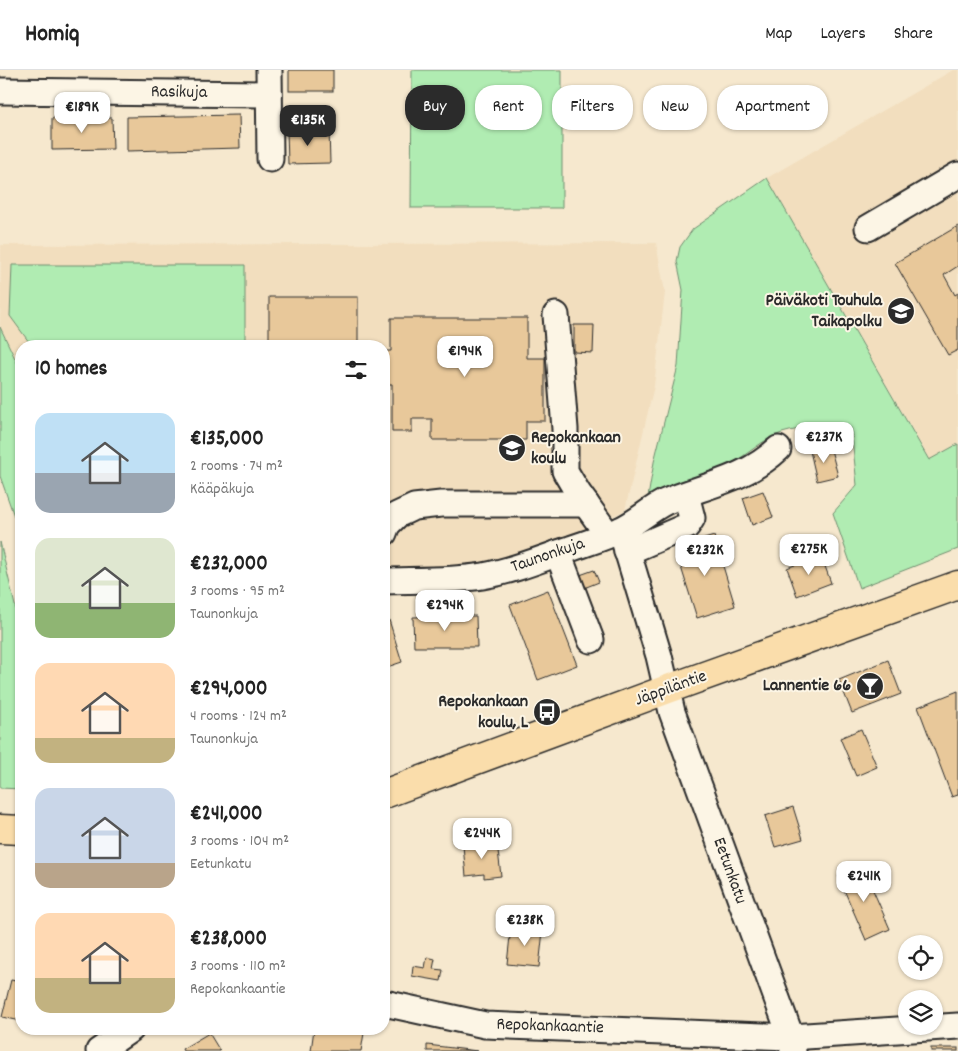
<!DOCTYPE html>
<meta charset="utf-8">
<style>
body{margin:0;font-family:Dekko,sans-serif;background:#f2f2f2;color:#222;height:100vh;display:flex;flex-direction:column;font-size:19px;white-space:nowrap}
*{box-sizing:border-box;margin:0}
p{font-size:16px;color:#767676}
.icon{flex:none;width:28px;height:28px;fill:none;stroke:currentColor;stroke-width:2;stroke-linecap:round;stroke-linejoin:round}
.map{position:relative;flex:1;overflow:hidden}
.drawer{position:absolute;left:15px;top:270px;width:375px;height:695px;display:flex;flex-direction:column;background:#fff;border-radius:20px;box-shadow:0 1px 4px #0004}
.drawer>*{flex:none}
.guide{position:absolute;left:405px;top:15px;width:475px;height:45px;display:flex;gap:10px}
.tools{position:absolute;left:898px;top:865px;display:grid;gap:10px}
.tools a{display:grid;place-items:center;width:45px;height:45px;border-radius:50%;background:#fff;box-shadow:0 1px 4px #0004;font-size:25px}
.price{position:absolute;translate:-50% -42px;padding:0 11px;border-radius:10px;background:#fff;color:#222;font-size:16px;line-height:32px;filter:drop-shadow(0 1px 2px #0008)}
.price::after{content:'';position:absolute;left:50%;top:30px;width:15px;height:11px;margin-left:-8px;background:inherit;clip-path:polygon(0 0,100% 0,50% 100%)}
.price.current{background:#2b2b2b;color:#fff}
ul{padding:0;list-style:none}
li{display:flex;align-items:center;gap:15px;height:125px;padding:0 20px}
li span{display:grid;place-items:center;flex:none;width:140px;height:100px;border-radius:15px;color:#555}
li>.icon{margin-inline-start:auto}
span .icon{width:60px;height:60px;fill:#fffc;stroke-width:1}
li b{font-size:21px}
h2{display:flex;justify-content:space-between;align-items:center;height:60px;padding:0 20px;font-size:21px}
.chip{padding:0 18px;border-radius:20px;background:#fff;box-shadow:0 1px 4px #0004;font-size:18px;line-height:45px}
.chip.current{background:#2b2b2b;color:#fff}
header{display:flex;align-items:center;gap:30px;box-sizing:border-box;height:70px;padding:0 25px;background:#fff;border-bottom:1px solid #e0e0e0}
header strong{font-size:24px}
nav{display:flex;gap:28px;margin-inline-start:auto;font-size:18px}
.map>svg:first-child{display:block}
.built{fill:#f2debe}
.green{fill:#b0ecb2;stroke:#6e8c6e}
.building{fill:#e8c89a;stroke:#2b2b2b}
.lines{fill:none;stroke-linecap:round;stroke-linejoin:round}
.minor-casing{stroke:#2b2b2b;stroke-width:29}
.major-casing{stroke:#2b2b2b;stroke-width:31}
.minor{stroke:#fcf5e5;stroke-width:25}
.major{stroke:#faddab;stroke-width:28}
.labels{text-anchor:middle;dominant-baseline:central;stroke-width:4;stroke-linejoin:round;paint-order:stroke}
.street-label{font-size:18px;fill:#2b2b2b;stroke:#fcf5e5}
.poi-label{font-size:18px;font-weight:bold;fill:#2b2b2b;stroke:#fcf5e5;text-anchor:end}
</style>
<header>
<strong>Homiq</strong>
<nav><a>Map</a><a>Layers</a><a>Share</a></nav>
</header>
<div class="map">
<svg width="958" height="981" viewBox="0 0 958 981">
<rect width="100%" height="100%" fill="#f6e8ce"/>
<filter id="ink" filterUnits="userSpaceOnUse"><feTurbulence type="fractalNoise" baseFrequency=".02" numOctaves="2"/><feDisplacementMap in="SourceGraphic" scale="10" xChannelSelector="R" yChannelSelector="G"/><feConvolveMatrix kernelMatrix="1 2 1 2 8 2 1 2 1" color-interpolation-filters="sRGB"/></filter>
<g filter="url(#ink)">
<!-- built -->
<g class="built">
<path d="M953,0H958V374L930,390L767,108Z"/>
<path d="M656,173L665,222L654,316L625,440L577,463L505,490L471,497L384,499V276H21V301L0,257L1,175Z"/>
</g>
<!-- green -->
<g class="green">
<path d="M412,0H562V138H411Z"/>
<path d="M767,108L929,390L958,374V479L859,518L833,443L857,415L851,358C828,357 805,356 782,363C762,369 748,385 730,394C703,408 676,417 648,427L654,392L678,296L683,220L677,191L680,177L693,159Z"/>
<path d="M12,195H245V276H32L10,246Z"/>
<path d="M0,257L21,301V466L0,406Z"/>
<path d="M0,472L21,561V719L0,718Z"/>
</g>
<!-- building -->
<g class="building">
<rect x="289" y="0" width="44" height="21"/>
<path d="M239,45L240,78L127,81V47Z"/>
<path d="M52,48H112L113,79L52,80Z"/>
<path d="M329,59L330,93L288,94L287,60Z"/>
<path d="M958,156V196L944,205L955,225L958,223V280L948,285L895,193Z"/>
<rect x="269" y="227" width="89" height="49"/>
<path d="M391,248H527V288H545V351H526V370H432V349H412V362H392V314H384V281H391Z"/>
<path d="M574,255H594L593,283L574,282Z"/>
<path d="M830,376L838,406L817,411L810,381Z"/>
<path d="M763,421L773,447L752,455L743,428Z"/>
<path d="M714,466L735,536L697,548L675,478Z"/>
<path d="M821,485L831,513L797,526L787,498Z"/>
<path d="M594,500L599,512L584,518L580,505Z"/>
<path d="M548,520L577,595L538,610L510,535Z"/>
<path d="M385,537L402,592L384,598V538Z"/>
<path d="M476,546L477,577H414L413,547Z"/>
<path d="M888,590L901,624L852,643L839,610Z"/>
<path d="M958,621V725L952,727L918,637Z"/>
<path d="M861,659L877,697L856,706L840,668Z"/>
<path d="M793,737L803,769L775,777L765,746Z"/>
<path d="M497,772L501,806L484,808V804L466,806L463,776Z"/>
<path d="M862,795L890,859L866,870L838,806Z"/>
<rect x="18" y="842" width="3" height="25"/>
<path d="M511,857L543,861L539,897L507,894Z"/>
<path d="M427,887L435,889L433,899L443,900L441,911L412,906L413,896L425,898Z"/>
<path d="M11,910L21,912V951L2,947Z"/>
<path d="M314,959H338L364,963L361,981H311Z"/>
<path d="M209,963L220,981H183L182,979Z"/>
<path d="M427,975L478,981H427Z"/>
<rect x="931" y="978" width="27" height="3"/>
</g>
<g class="lines">
<!-- minor casing -->
<g class="minor-casing">
<g id="minor">
<path d="M269,0L270,89"/>
<path d="M0,21L269,24"/>
<path d="M868,158L958,105"/>
<path d="M556,245L565,359V401L578,423L608,465"/>
<path d="M621,460L659,586L672,642L791,967L793,981"/>
<path d="M384,463L387,455L397,445L414,437L441,434H586"/>
<path d="M627,482L687,456L692,448L686,425"/>
<path d="M558,483L591,570"/>
<path d="M384,511C417,510 450,511 483,506C513,501 541,489 570,479C586,473 605,468 620,460C636,453 649,440 665,432C705,415 745,410 778,379"/>
<path d="M384,933L485,955L791,967L958,956"/>
<path d="M99,981L131,959"/>
</g>
</g>
<!-- major casing -->
<g class="major-casing">
<g id="major">
<path d="M384,724L668,619L958,515"/>
<path d="M0,759L21,760"/>
</g>
</g>
<!-- minor -->
<use href="#minor" class="minor"/>
<!-- major -->
<use href="#major" class="major"/>
</g>
</g>
<!-- icons -->
<defs>
<g id="school-disc" transform="scale(1.4375)"><circle r="9.5" fill="#2b2b2b" stroke="#fcf5e5"/><path d="M0-5L7-2L0 1L-7-2ZM-4 1L0 2.5L4 1V4Q0 6-4 4Z" fill="#fff"/></g>
<g id="bar-disc" transform="scale(1.4375)"><circle r="9.5" fill="#2b2b2b" stroke="#fcf5e5"/><path d="M-6-5H6L.8 .8V4.5H3.5V6h-7V4.5H-.8V.8Z" fill="#fff"/></g>
<g id="bus-disc" transform="scale(1.4375)"><circle r="9.5" fill="#2b2b2b" stroke="#fcf5e5"/><path d="M-5-6H5V4H4V6H2V4H-2V6H-4V4H-5ZM-3.5-4V0h7V-4ZM-3.5 1.2v1.5H-2V1.2ZM2 1.2v1.5H3.5V1.2Z" fill="#fff"/></g>
</defs>
<g fill-rule="evenodd">
<use href="#school-disc" x="901" y="241"/>
<use href="#school-disc" x="512" y="378"/>
<use href="#bar-disc" x="870" y="616"/>
<use href="#bus-disc" x="547" y="642"/>
</g>
<g class="labels">
<!-- street labels -->
<g class="street-label">
<text transform="translate(179 23) rotate(1)">Rasikuja</text>
<text transform="translate(548 486) rotate(-19)">Taunonkuja</text>
<text transform="translate(671 619) rotate(-20)">Jäppiläntie</text>
<text transform="translate(729 801) rotate(70)">Eetunkatu</text>
<text transform="translate(550 957) rotate(2)">Repokankaantie</text>
</g>
<!-- poi labels -->
<g class="poi-label">
<text x="882" y="231">Päiväkoti Touhula<tspan x="882" dy="21">Taikapolku</tspan></text>
<text x="531" y="368" text-anchor="start">Repokankaan<tspan x="531" dy="21">koulu</tspan></text>
<text x="851" y="616">Lannentie 66</text>
<text x="528" y="632">Repokankaan<tspan x="528" dy="21">koulu, L</tspan></text>
</g>
</g>
</svg>
<div class="tools">
<a><svg class="icon" aria-label="locate" viewBox="0 0 24 24"><circle cx="12" cy="12" r="6"/><path d="M12 2v4M12 18v4M2 12h4M18 12h4"/></svg></a>
<a><svg class="icon" aria-label="layers" viewBox="0 0 24 24"><path d="M12 4l9 5-9 5-9-5zM3 14l9 5 9-5"/></svg></a>
</div>
<b class="price" style="left:82px;top:64px">€189K</b>
<b class="price current" style="left:308px;top:77px">€135K</b>
<b class="price" style="left:465px;top:308px">€194K</b>
<b class="price" style="left:824px;top:394px">€237K</b>
<b class="price" style="left:809px;top:506px">€275K</b>
<b class="price" style="left:705px;top:507px">€232K</b>
<b class="price" style="left:445px;top:562px">€294K</b>
<b class="price" style="left:482px;top:790px">€244K</b>
<b class="price" style="left:864px;top:833px">€241K</b>
<b class="price" style="left:525px;top:877px">€238K</b>
<div class="guide">
<a class="chip current">Buy</a>
<a class="chip">Rent</a>
<a class="chip">Filters</a>
<a class="chip">New</a>
<a class="chip">Apartment</a>
</div>
<section class="drawer">
<h2>10 homes<svg class="icon" aria-label="filters" viewBox="0 0 24 24"><path d="M4 7h16M4 17h16"/><circle cx="9" cy="7" r="2"/><circle cx="15" cy="17" r="2"/></svg></h2>
<ul>
<li><span style="background:linear-gradient(#bfe0f5 60%,#9aa5b1 0)"><svg class="icon" aria-label="home" viewBox="0 0 24 24"><path d="M3 11l9-7 9 7M6 9v11h12V9"/></svg></span><div><b>€135,000</b><p>2 rooms · 74 m²</p><p>Kääpäkuja</p></div></li>
<li><span style="background:linear-gradient(#dfe7d0 65%,#8fb573 0)"><svg class="icon" aria-label="home" viewBox="0 0 24 24"><path d="M3 11l9-7 9 7M6 9v11h12V9"/></svg></span><div><b>€232,000</b><p>3 rooms · 95 m²</p><p>Taunonkuja</p></div></li>
<li><span style="background:linear-gradient(#ffd9b3 75%,#c2b280 0)"><svg class="icon" aria-label="home" viewBox="0 0 24 24"><path d="M3 11l9-7 9 7M6 9v11h12V9"/></svg></span><div><b>€294,000</b><p>4 rooms · 124 m²</p><p>Taunonkuja</p></div></li>
<li><span style="background:linear-gradient(#c9d6e8 75%,#b9a48a 0)"><svg class="icon" aria-label="home" viewBox="0 0 24 24"><path d="M3 11l9-7 9 7M6 9v11h12V9"/></svg></span><div><b>€241,000</b><p>3 rooms · 104 m²</p><p>Eetunkatu</p></div></li>
<li><span style="background:linear-gradient(#ffd9b3 65%,#c2b280 0)"><svg class="icon" aria-label="home" viewBox="0 0 24 24"><path d="M3 11l9-7 9 7M6 9v11h12V9"/></svg></span><div><b>€238,000</b><p>3 rooms · 110 m²</p><p>Repokankaantie</p></div></li>
</ul>
</section>
</div>
